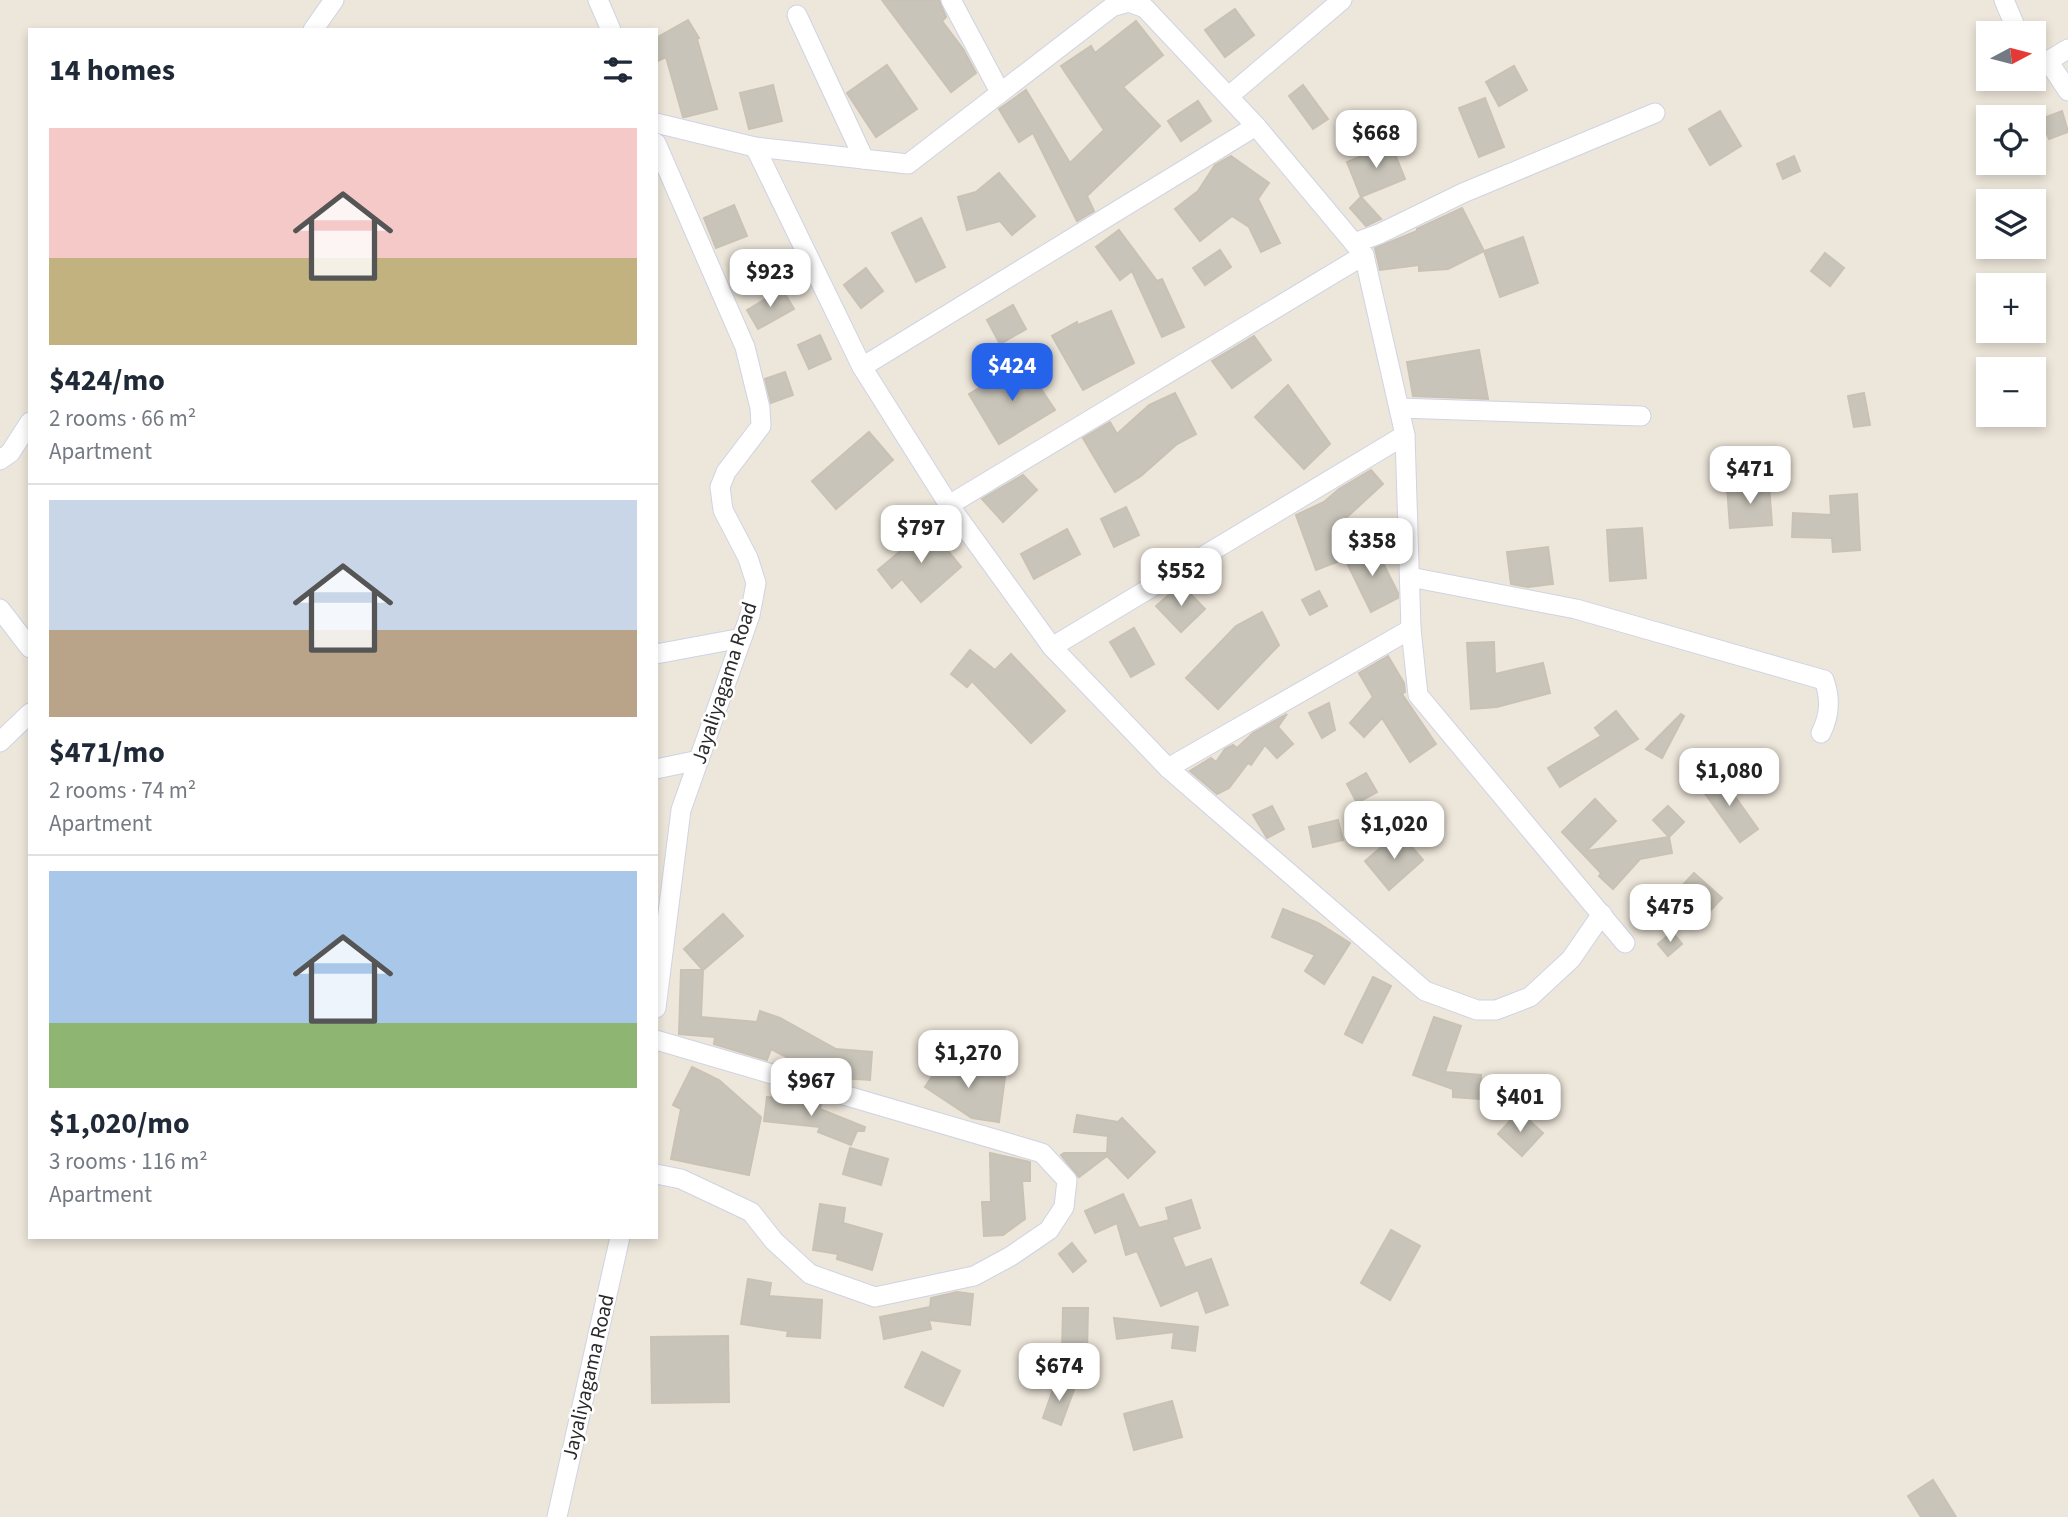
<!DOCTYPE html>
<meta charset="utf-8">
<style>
body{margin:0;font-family:"Source Sans 3",sans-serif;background:#f6f6f7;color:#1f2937;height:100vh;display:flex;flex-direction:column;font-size:26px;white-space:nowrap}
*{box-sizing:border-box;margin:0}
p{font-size:23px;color:#747a83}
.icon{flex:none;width:38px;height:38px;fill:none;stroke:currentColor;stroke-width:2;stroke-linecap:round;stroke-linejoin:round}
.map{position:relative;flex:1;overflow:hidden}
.side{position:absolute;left:28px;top:28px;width:630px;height:1211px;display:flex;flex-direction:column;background:#fff;border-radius:0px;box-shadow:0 4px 10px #0003}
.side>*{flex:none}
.needle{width:46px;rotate:83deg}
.controls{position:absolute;left:1976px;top:21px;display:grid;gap:14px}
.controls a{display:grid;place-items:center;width:70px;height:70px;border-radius:0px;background:#fff;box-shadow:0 4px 10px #0003;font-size:35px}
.price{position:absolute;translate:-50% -60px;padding:0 16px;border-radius:14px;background:#fff;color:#222;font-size:23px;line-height:46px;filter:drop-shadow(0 2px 4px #0008)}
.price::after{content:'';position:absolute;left:50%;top:42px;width:21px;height:16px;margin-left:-10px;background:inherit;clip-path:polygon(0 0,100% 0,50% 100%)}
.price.active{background:#2563eb;color:#fff}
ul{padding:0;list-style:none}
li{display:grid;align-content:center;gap:14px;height:371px;padding:0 21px}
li+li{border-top:2px solid #e0e1e3}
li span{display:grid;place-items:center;height:217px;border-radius:0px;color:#555}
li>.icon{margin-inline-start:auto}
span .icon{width:126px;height:126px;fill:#fffc;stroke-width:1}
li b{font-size:30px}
h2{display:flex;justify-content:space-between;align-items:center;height:84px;padding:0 21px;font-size:30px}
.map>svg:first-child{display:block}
.building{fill:#c8c4b9;stroke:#c9c2b4;stroke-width:2}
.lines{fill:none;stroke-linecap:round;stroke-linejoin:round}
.minor-casing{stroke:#cfd3e4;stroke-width:21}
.minor{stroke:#fff;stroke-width:19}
.labels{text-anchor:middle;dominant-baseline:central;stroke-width:5;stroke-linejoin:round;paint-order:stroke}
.street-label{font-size:21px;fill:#2a2a2a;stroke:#fff}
</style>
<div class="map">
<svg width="2068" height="1517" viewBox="0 0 2068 1517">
<rect width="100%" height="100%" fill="#ede6da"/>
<!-- building -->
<g class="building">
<path d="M882,0H939L946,17L942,21L963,49L976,73L951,92Z"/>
<path d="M1235,9L1254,35L1225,57L1205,30Z"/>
<path d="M688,20L699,38L697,39L717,109L685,117H683L666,57L656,62V38Z"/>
<path d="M1136,21L1163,55L1123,87L1160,126L1087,196L1094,211L1077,221L1033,133L1019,142L999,109L1026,90L1070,163L1104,130L1061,66L1091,46L1095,53Z"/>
<path d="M887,65L917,109L876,137L847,93Z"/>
<path d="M1514,66L1527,90L1499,106L1486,82Z"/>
<path d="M773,85L782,121L749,129L740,93Z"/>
<path d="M1303,85L1328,119L1313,129L1289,96Z"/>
<path d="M1485,98L1504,147L1479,157L1459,108Z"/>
<path d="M1198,101L1211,121L1181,141L1168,121Z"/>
<path d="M1720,111L1741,146L1710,165L1689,129Z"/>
<path d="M2062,111L2068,132L2049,139L2041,119Z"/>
<path d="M1391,144L1405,179L1361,197L1347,162Z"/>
<path d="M1231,156L1269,183L1258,199L1280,243L1261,252L1249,227L1232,216L1200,241L1175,209L1198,191L1215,165Z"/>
<path d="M1794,156L1800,171L1783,179L1777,164Z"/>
<path d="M999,173L1035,216L1012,235L1000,221L967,230L958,197L976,192Z"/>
<path d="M1361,197L1381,219L1366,226L1350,208Z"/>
<path d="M734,205L747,236L716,248L704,218Z"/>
<path d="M1462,208L1484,251L1448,269L1419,271V265L1380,270L1375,248L1417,231V229Z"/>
<path d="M921,218L945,267L916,282L892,233Z"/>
<path d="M1119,230L1157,281L1162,279L1184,327L1162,337L1132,271L1120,280L1096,247Z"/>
<path d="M1523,237L1538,283L1500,297L1484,251Z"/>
<path d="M1220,250L1231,267L1205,285L1193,268Z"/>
<path d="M1825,253L1844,268L1830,286L1811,271Z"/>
<path d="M866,268L883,291L861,308L844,285Z"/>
<path d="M782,289L794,309L758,329L747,310Z"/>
<path d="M1013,305L1026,329L1000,344L987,320Z"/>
<path d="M1111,311L1134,363L1083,390L1052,336L1077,322L1078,325Z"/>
<path d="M820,335L831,359L809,369L798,345Z"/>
<path d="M1254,336L1271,360L1232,388L1212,361Z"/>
<path d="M1479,350L1488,399L1413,396L1407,362Z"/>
<path d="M1023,362L1055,410L999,444L969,394Z"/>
<path d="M785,372L793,395L771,403L765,379Z"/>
<path d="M1288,385L1330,444L1304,469L1255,417Z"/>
<path d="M1175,393L1196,434L1177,444L1141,476L1115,492L1083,438L1110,422L1117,434L1149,405Z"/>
<path d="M1864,393L1870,425L1854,427L1848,396Z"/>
<path d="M869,432L893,460L836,509L812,481Z"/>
<path d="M1371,470L1383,484L1334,529L1345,559L1316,570L1296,515L1324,502L1339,489Z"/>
<path d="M1023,475L1037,490L1003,522L982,499Z"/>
<path d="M1769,484L1772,525L1730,528L1727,487Z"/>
<path d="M1857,494L1860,550L1833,552L1832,538L1792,537L1793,513L1831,515L1830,496Z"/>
<path d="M1126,507L1139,535L1114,547L1101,519Z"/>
<path d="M929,527L961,567L921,602L902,579L892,588L878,570Z"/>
<path d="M1642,528L1646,578L1610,581L1607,530Z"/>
<path d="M1067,529L1080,554L1034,579L1021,554Z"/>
<path d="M1374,545L1398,593V598L1371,612L1345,559Z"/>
<path d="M1548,547L1553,584L1528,587L1511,584L1507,552Z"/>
<path d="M1181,584L1205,609L1181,632L1156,606Z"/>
<path d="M1319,591L1327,606L1310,615L1302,600Z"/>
<path d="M1262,612L1279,645L1218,709L1186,678L1236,626Z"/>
<path d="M1134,628L1154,664L1131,677L1110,642Z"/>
<path d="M1494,642L1495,674L1543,663L1550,693L1497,707L1471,709L1467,643Z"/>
<path d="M970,650L995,670L1011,654L1065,711L1031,743L972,681L967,687L951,674Z"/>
<path d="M1388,656L1404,683L1405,692L1402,694L1436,744L1410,762L1382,718L1364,737L1350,723L1373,697L1359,673Z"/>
<path d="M1329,703L1335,730L1322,738L1309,713Z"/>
<path d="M1616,711L1638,739L1560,787L1548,768L1601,736L1595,728Z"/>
<path d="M1287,714L1278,727L1293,744L1277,758L1265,745L1251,765L1248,763L1229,788L1217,794L1190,771L1211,758L1216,762L1225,749L1233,745L1237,748L1253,733Z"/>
<path d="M1681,714L1684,716L1662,758L1646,749Z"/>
<path d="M1366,773L1377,792L1357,803L1347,784Z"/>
<path d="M1719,774L1758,829L1740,842L1701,788Z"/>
<path d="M1595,799L1616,821L1586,851L1669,837L1672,853L1640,859L1613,889L1599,876L1601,873L1562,832Z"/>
<path d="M1272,806L1284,829L1267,838L1253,815Z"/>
<path d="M1668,806L1684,822L1669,837L1653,820Z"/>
<path d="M1338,820L1343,840L1313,847L1309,827Z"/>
<path d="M1399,832L1423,860L1389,890L1365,861Z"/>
<path d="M1694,873L1722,898L1709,912L1681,887Z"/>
<path d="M1283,909L1318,923L1350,943L1324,984L1305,971L1315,955L1272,937Z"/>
<path d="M723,914L743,936L703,970L684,949Z"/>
<path d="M1672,932L1682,944L1668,956L1658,944Z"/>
<path d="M681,970H703L701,1017L757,1022L760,1011L780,1018L836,1049L872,1052L870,1080L825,1077L771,1049L767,1060L714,1044L715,1037L679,1034Z"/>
<path d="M1373,977L1391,986L1362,1043L1345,1034Z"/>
<path d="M1434,1017L1461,1026L1445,1072L1481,1075L1480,1099L1453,1097V1089L1413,1075Z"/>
<path d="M946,1055L972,1073L1005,1077L999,1122L972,1118L925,1087Z"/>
<path d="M692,1067L719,1080L761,1117L749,1175L671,1159L681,1109L673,1105Z"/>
<path d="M767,1097L821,1103L820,1109L865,1127L864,1131H857L851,1145L818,1132L820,1127L764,1121Z"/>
<path d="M1519,1111L1543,1133L1522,1156L1498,1134Z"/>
<path d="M1077,1115L1118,1122L1122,1118L1155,1152L1128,1178L1107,1156L1079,1177L1061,1155L1064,1153H1107L1108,1136L1074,1132Z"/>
<path d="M850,1148L888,1159L881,1185L843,1174Z"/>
<path d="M990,1153L1030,1162V1181H1022L1025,1219L1003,1235L984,1236L982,1202H991Z"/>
<path d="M1123,1194L1139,1228L1169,1220L1166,1208L1191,1200L1200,1228L1172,1237L1185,1268L1211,1259L1228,1305L1206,1313L1198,1290L1161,1306L1137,1251L1126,1255L1117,1223L1095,1233L1085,1211Z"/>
<path d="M820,1204L845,1208L843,1223L882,1234L872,1270L837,1259L838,1254L813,1250Z"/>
<path d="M1391,1230L1420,1246L1390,1300L1361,1283Z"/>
<path d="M1072,1243L1086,1261L1073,1272L1059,1254Z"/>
<path d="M748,1279L771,1283L769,1296L822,1300L820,1338L787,1336L788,1331L741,1324Z"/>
<path d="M957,1292L973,1294L970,1325L929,1320L931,1329L884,1339L880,1317L930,1307L931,1298Z"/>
<path d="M1063,1308H1088L1087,1354L1062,1353Z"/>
<path d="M1114,1318L1198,1327L1195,1351L1172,1348L1174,1332L1117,1339Z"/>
<path d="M728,1336L729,1402L652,1403L651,1337Z"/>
<path d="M922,1352L960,1371L943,1406L905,1387Z"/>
<path d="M1056,1381L1075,1387L1061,1425L1043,1418Z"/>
<path d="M1172,1401L1182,1437L1134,1450L1124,1414Z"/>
<path d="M1933,1480L1956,1517H1921L1908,1496Z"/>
</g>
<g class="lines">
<!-- minor casing -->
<g class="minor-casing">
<g id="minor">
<path d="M598,0L611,30"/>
<path d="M951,0L1000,92"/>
<path d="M2004,0L2018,33"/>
<path d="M797,15L864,159"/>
<path d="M313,30L334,0"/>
<path d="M2034,58L2048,61L2068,91"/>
<path d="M2048,61L2068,49"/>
<path d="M1229,96L1342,0"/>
<path d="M656,123L755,147L908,164L1112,7L1129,2L1145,8L1256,126L1364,255L1405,435L1411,629L1418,695L1625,943"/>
<path d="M656,143L745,347L760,408L761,426L726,472L720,487L723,510L748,558L756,583L750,615L681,810L656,1008"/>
<path d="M755,147L862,367L949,505L1052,647L1168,768L1425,991L1477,1010H1496L1530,997L1571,959L1602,914"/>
<path d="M1354,243L1379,234L1463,193L1655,113"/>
<path d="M862,367L1256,126"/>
<path d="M1399,408L1641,416"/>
<path d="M0,460L10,453L30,422"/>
<path d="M949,505L1364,255"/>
<path d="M1410,577L1576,609L1824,680C1831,699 1830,715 1821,733"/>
<path d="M0,609L30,648"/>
<path d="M1052,647L1405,435"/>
<path d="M656,654L742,638"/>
<path d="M0,742L30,713"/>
<path d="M1168,768L1411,629"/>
<path d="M656,769L699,760"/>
<path d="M656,1040L1042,1153L1067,1180L1064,1207L1049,1230L1011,1256L974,1276L875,1297L810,1274L774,1241L751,1212L681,1179L656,1174"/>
<path d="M557,1517L620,1237"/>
</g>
</g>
<!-- minor -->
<use href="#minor" class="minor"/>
</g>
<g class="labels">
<!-- street labels -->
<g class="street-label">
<text transform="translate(724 683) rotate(-72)">Jayaliyagama Road</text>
<text transform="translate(588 1377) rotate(-77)">Jayaliyagama Road</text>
</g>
</g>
</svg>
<div class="controls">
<a><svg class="needle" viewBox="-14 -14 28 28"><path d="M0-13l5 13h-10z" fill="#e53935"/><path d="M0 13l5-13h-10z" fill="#747a83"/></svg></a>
<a><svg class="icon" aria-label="locate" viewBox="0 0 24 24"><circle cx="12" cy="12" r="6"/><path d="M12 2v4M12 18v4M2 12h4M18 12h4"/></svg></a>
<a><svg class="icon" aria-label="layers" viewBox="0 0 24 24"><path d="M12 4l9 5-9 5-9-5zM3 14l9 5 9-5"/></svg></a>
<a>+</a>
<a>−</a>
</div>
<b class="price" style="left:1376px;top:170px">$668</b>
<b class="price" style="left:770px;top:309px">$923</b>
<b class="price active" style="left:1012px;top:403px">$424</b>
<b class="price" style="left:1750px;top:506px">$471</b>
<b class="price" style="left:921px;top:565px">$797</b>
<b class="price" style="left:1372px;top:578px">$358</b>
<b class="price" style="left:1181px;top:608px">$552</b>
<b class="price" style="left:1729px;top:808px">$1,080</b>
<b class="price" style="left:1394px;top:861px">$1,020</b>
<b class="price" style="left:1670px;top:944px">$475</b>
<b class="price" style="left:968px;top:1090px">$1,270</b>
<b class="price" style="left:811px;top:1118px">$967</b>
<b class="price" style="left:1520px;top:1134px">$401</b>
<b class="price" style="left:1059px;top:1403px">$674</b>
<section class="side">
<h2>14 homes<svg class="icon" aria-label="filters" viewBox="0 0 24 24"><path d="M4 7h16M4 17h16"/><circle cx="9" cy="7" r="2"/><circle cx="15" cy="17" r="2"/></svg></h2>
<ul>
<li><span style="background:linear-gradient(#f6c9c9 60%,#c2b280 0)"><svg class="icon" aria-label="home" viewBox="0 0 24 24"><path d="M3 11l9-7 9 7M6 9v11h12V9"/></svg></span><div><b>$424/mo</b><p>2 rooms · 66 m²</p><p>Apartment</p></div></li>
<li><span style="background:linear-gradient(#c9d6e8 60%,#b9a48a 0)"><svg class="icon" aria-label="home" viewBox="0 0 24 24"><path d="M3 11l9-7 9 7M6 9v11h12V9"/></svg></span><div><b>$471/mo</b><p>2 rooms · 74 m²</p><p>Apartment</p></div></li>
<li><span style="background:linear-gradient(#a9c7e8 70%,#8fb573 0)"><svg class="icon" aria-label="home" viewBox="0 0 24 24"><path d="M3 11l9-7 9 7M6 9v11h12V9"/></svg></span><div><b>$1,020/mo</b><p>3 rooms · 116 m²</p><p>Apartment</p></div></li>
</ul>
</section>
</div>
